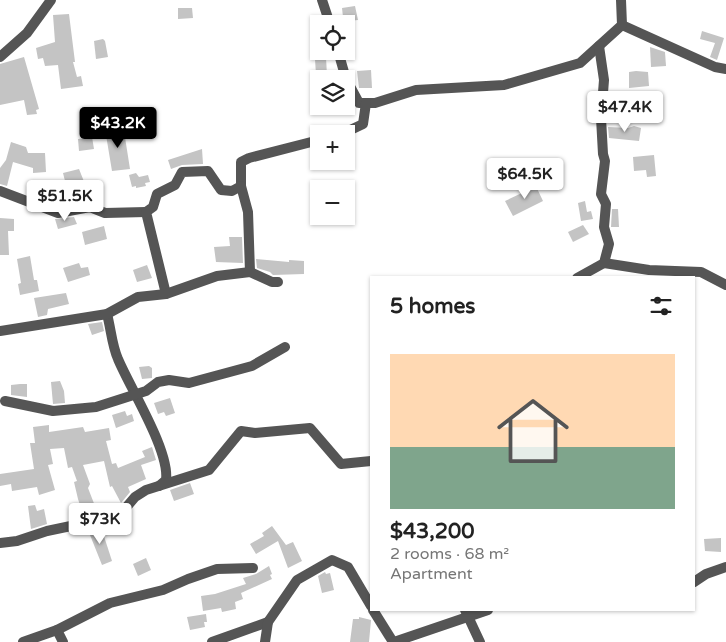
<!DOCTYPE html>
<meta charset="utf-8">
<style>
body{margin:0;font-family:"Varela Round",sans-serif;background:#f2f2f2;color:#222;height:100vh;display:flex;flex-direction:column;font-size:19px;white-space:nowrap}
*{box-sizing:border-box;margin:0}
p{font-size:16px;color:#767676}
.icon{flex:none;width:28px;height:28px;fill:none;stroke:currentColor;stroke-width:2;stroke-linecap:round;stroke-linejoin:round}
.map{position:relative;flex:1;overflow:hidden}
.details{position:absolute;left:370px;top:276px;width:325px;height:335px;display:flex;flex-direction:column;background:#fff;border-radius:0px;box-shadow:0 1px 4px #0004}
.details>*{flex:none}
.buttons{position:absolute;left:310px;top:15px;display:grid;gap:10px}
.buttons a{display:grid;place-items:center;width:45px;height:45px;border-radius:0px;background:#fff;box-shadow:0 1px 4px #0004;font-size:25px}
.price{position:absolute;translate:-50% -42px;padding:0 11px;border-radius:5px;background:#fff;color:#222;font-size:16px;line-height:32px;filter:drop-shadow(0 1px 2px #0008)}
.price::after{content:'';position:absolute;left:50%;top:30px;width:15px;height:11px;margin-left:-8px;background:inherit;clip-path:polygon(0 0,100% 0,50% 100%)}
.price.current{background:#000;color:#fff}
ul{padding:0;list-style:none}
li{display:grid;align-content:center;gap:10px;height:265px;padding:0 20px}
li span{display:grid;place-items:center;height:155px;border-radius:0px;color:#555}
li>.icon{margin-inline-start:auto}
span .icon{width:90px;height:90px;fill:#fffc;stroke-width:1}
li b{font-size:21px}
h2{display:flex;justify-content:space-between;align-items:center;height:60px;padding:0 20px;font-size:21px}
.map>svg:first-child{display:block}
.building{fill:#c4c4c4}
.lines{fill:none;stroke-linecap:round;stroke-linejoin:round}
.street{stroke:#555;stroke-width:10}
</style>
<div class="map">
<svg width="726" height="642" viewBox="0 0 726 642">
<rect width="100%" height="100%" fill="#fff"/>
<!-- building -->
<g class="building">
<path d="M355,6L358,20L348,21L347,16L343,17L342,8Z"/>
<path d="M178,8H192L193,18L178,19Z"/>
<path d="M69,14L75,62H73L77,77L81,76L83,86L61,89L58,65L45,66L43,58L38,59L36,48L55,42L53,15Z"/>
<path d="M702,31L724,38L717,60L710,57L715,43L700,39Z"/>
<path d="M103,39L105,41L108,57L96,59L94,41Z"/>
<path d="M650,47L665,52L666,66L651,67Z"/>
<path d="M24,57L39,109L36,110L37,114L27,115L24,100L0,105V64Z"/>
<path d="M326,58L327,75H316L315,59Z"/>
<path d="M371,70L372,88H359L357,71Z"/>
<path d="M636,71L648,72L649,86L629,88V72Z"/>
<path d="M634,126L641,128L639,141L609,138L608,127L628,128Z"/>
<path d="M120,127L121,132L124,131L130,169L112,171L106,135H108V128Z"/>
<path d="M92,137L94,149L79,151L78,139Z"/>
<path d="M11,142L26,147L28,153H45L46,172L33,173V168L13,162L7,186L0,184V168L6,160Z"/>
<path d="M202,149L203,164L182,165L171,169L168,160Z"/>
<path d="M654,155L656,176L647,177L646,170L634,171L633,157Z"/>
<path d="M79,169L89,194L79,197L76,183L66,185L63,173Z"/>
<path d="M136,173L139,177L148,175L150,182L145,183L146,186L136,188V186L132,187L129,175Z"/>
<path d="M534,182L543,201L513,216L505,201L524,192L522,188Z"/>
<path d="M585,201L587,212L591,211L593,219L581,221L578,203Z"/>
<path d="M612,209H618L619,227H611Z"/>
<path d="M74,217L77,224L58,229L55,219Z"/>
<path d="M0,218L14,219V231H8L9,255H0Z"/>
<path d="M583,225L589,234L573,242L568,232Z"/>
<path d="M104,226L107,239L85,245L82,232Z"/>
<path d="M229,237H242L243,263L216,262L214,247L230,246Z"/>
<path d="M30,256L34,280H37L39,291L20,295L18,284L21,283L17,259Z"/>
<path d="M256,259L289,262V260L304,261V274L273,275L270,272L257,268Z"/>
<path d="M79,263L81,268L88,267L90,275L68,282L63,268Z"/>
<path d="M147,265L152,278L137,282L133,270Z"/>
<path d="M66,293L69,304L48,309L47,315L38,317L34,298Z"/>
<path d="M102,322L104,331L92,335L88,324Z"/>
<path d="M149,366L152,368V378L142,379L139,367Z"/>
<path d="M60,381L64,391L65,403L53,404L51,382Z"/>
<path d="M20,384H27V397L11,395V385Z"/>
<path d="M170,398L175,413L166,416L164,412L158,414L154,403Z"/>
<path d="M125,411L127,416L132,414L134,421L116,428L112,415Z"/>
<path d="M49,425V432L83,427L85,432L109,428L111,440L106,441L112,464L116,463L118,468L145,457L142,451L152,447L156,460L141,465L146,479L128,487L130,492L121,503L112,486L110,487L104,461L83,465L90,484L88,488L95,506L86,509L85,506L81,508L78,499L74,482L77,481L72,467L68,468L64,448L50,449L53,464L48,465L55,490L39,495L37,487L12,491L11,484L0,486V474L34,469L30,443H35L33,427Z"/>
<path d="M190,483L194,494L174,501L170,490Z"/>
<path d="M35,505L37,511L44,509L47,524L31,529L28,506Z"/>
<path d="M272,526L286,545L293,542L302,561L288,568L278,541L256,554L250,544L264,536L262,533Z"/>
<path d="M101,527L112,561L102,565L88,530Z"/>
<path d="M721,538V552L705,551L704,539Z"/>
<path d="M146,558L151,570L138,576L133,564Z"/>
<path d="M269,566L272,574L270,575L272,579L241,593L243,599L235,602L236,609L222,612L221,608L203,611L201,596L215,594L246,584L243,578L256,574Z"/>
<path d="M325,572L326,574L330,573L334,590L322,593L318,576Z"/>
<path d="M206,614L207,622H204L205,627L190,630L187,617Z"/>
<path d="M359,617L371,620L369,642H350L353,619H359Z"/>
</g>
<g class="lines">
<!-- street -->
<g class="street">
<path d="M322,0L330,24"/>
<path d="M622,25L715,67L726,69"/>
<path d="M338,51L346,79"/>
<path d="M0,57L27,33L51,0"/>
<path d="M346,79L359,103H375L416,90L504,85L580,63L622,25L621,0"/>
<path d="M342,134L363,124L366,103"/>
<path d="M0,191L58,213L90,207L105,213L146,212"/>
<path d="M604,263L649,270L701,272L726,285"/>
<path d="M250,272L248,212L241,186V162L249,158L319,140"/>
<path d="M577,278L604,263L609,244L604,227L606,204L601,194L605,161L603,154L601,118L604,80L599,46"/>
<path d="M166,294L146,212L153,207L157,194L175,185L182,172L208,171L221,190L232,191L241,186"/>
<path d="M107,314C111,329 112,346 118,359C130,388 170,451 166,480L159,486"/>
<path d="M0,331L107,314L138,297L166,294L217,276L250,272L272,282H278"/>
<path d="M5,401L53,411L96,407L146,391L158,382L169,380L189,383L252,366L285,347"/>
<path d="M0,543L17,541L47,531L109,518L124,510L135,497L146,490L209,470L241,431L255,433L310,428L341,464L371,461"/>
<path d="M694,582L706,574L726,567"/>
<path d="M373,610L393,642"/>
<path d="M465,610L480,642"/>
<path d="M57,630L63,642"/>
<path d="M23,642L57,630L110,603L163,590L188,579L217,569L253,568"/>
<path d="M212,642L268,622"/>
<path d="M265,642L268,622L297,580L332,560L348,567L371,606"/>
<path d="M394,642L488,610"/>
</g>
</g>
</svg>
<div class="buttons">
<a><svg class="icon" aria-label="locate" viewBox="0 0 24 24"><circle cx="12" cy="12" r="6"/><path d="M12 2v4M12 18v4M2 12h4M18 12h4"/></svg></a>
<a><svg class="icon" aria-label="layers" viewBox="0 0 24 24"><path d="M12 4l9 5-9 5-9-5zM3 14l9 5 9-5"/></svg></a>
<a>+</a>
<a>−</a>
</div>
<b class="price" style="left:625px;top:133px">$47.4K</b>
<b class="price current" style="left:118px;top:149px">$43.2K</b>
<b class="price" style="left:525px;top:200px">$64.5K</b>
<b class="price" style="left:65px;top:222px">$51.5K</b>
<b class="price" style="left:100px;top:545px">$73K</b>
<section class="details">
<h2>5 homes<svg class="icon" aria-label="filters" viewBox="0 0 24 24"><path d="M4 7h16M4 17h16"/><circle cx="9" cy="7" r="2"/><circle cx="15" cy="17" r="2"/></svg></h2>
<ul>
<li><span style="background:linear-gradient(#ffd9b3 60%,#7fa58c 0)"><svg class="icon" aria-label="home" viewBox="0 0 24 24"><path d="M3 11l9-7 9 7M6 9v11h12V9"/></svg></span><div><b>$43,200</b><p>2 rooms · 68 m²</p><p>Apartment</p></div></li>
</ul>
</section>
</div>
